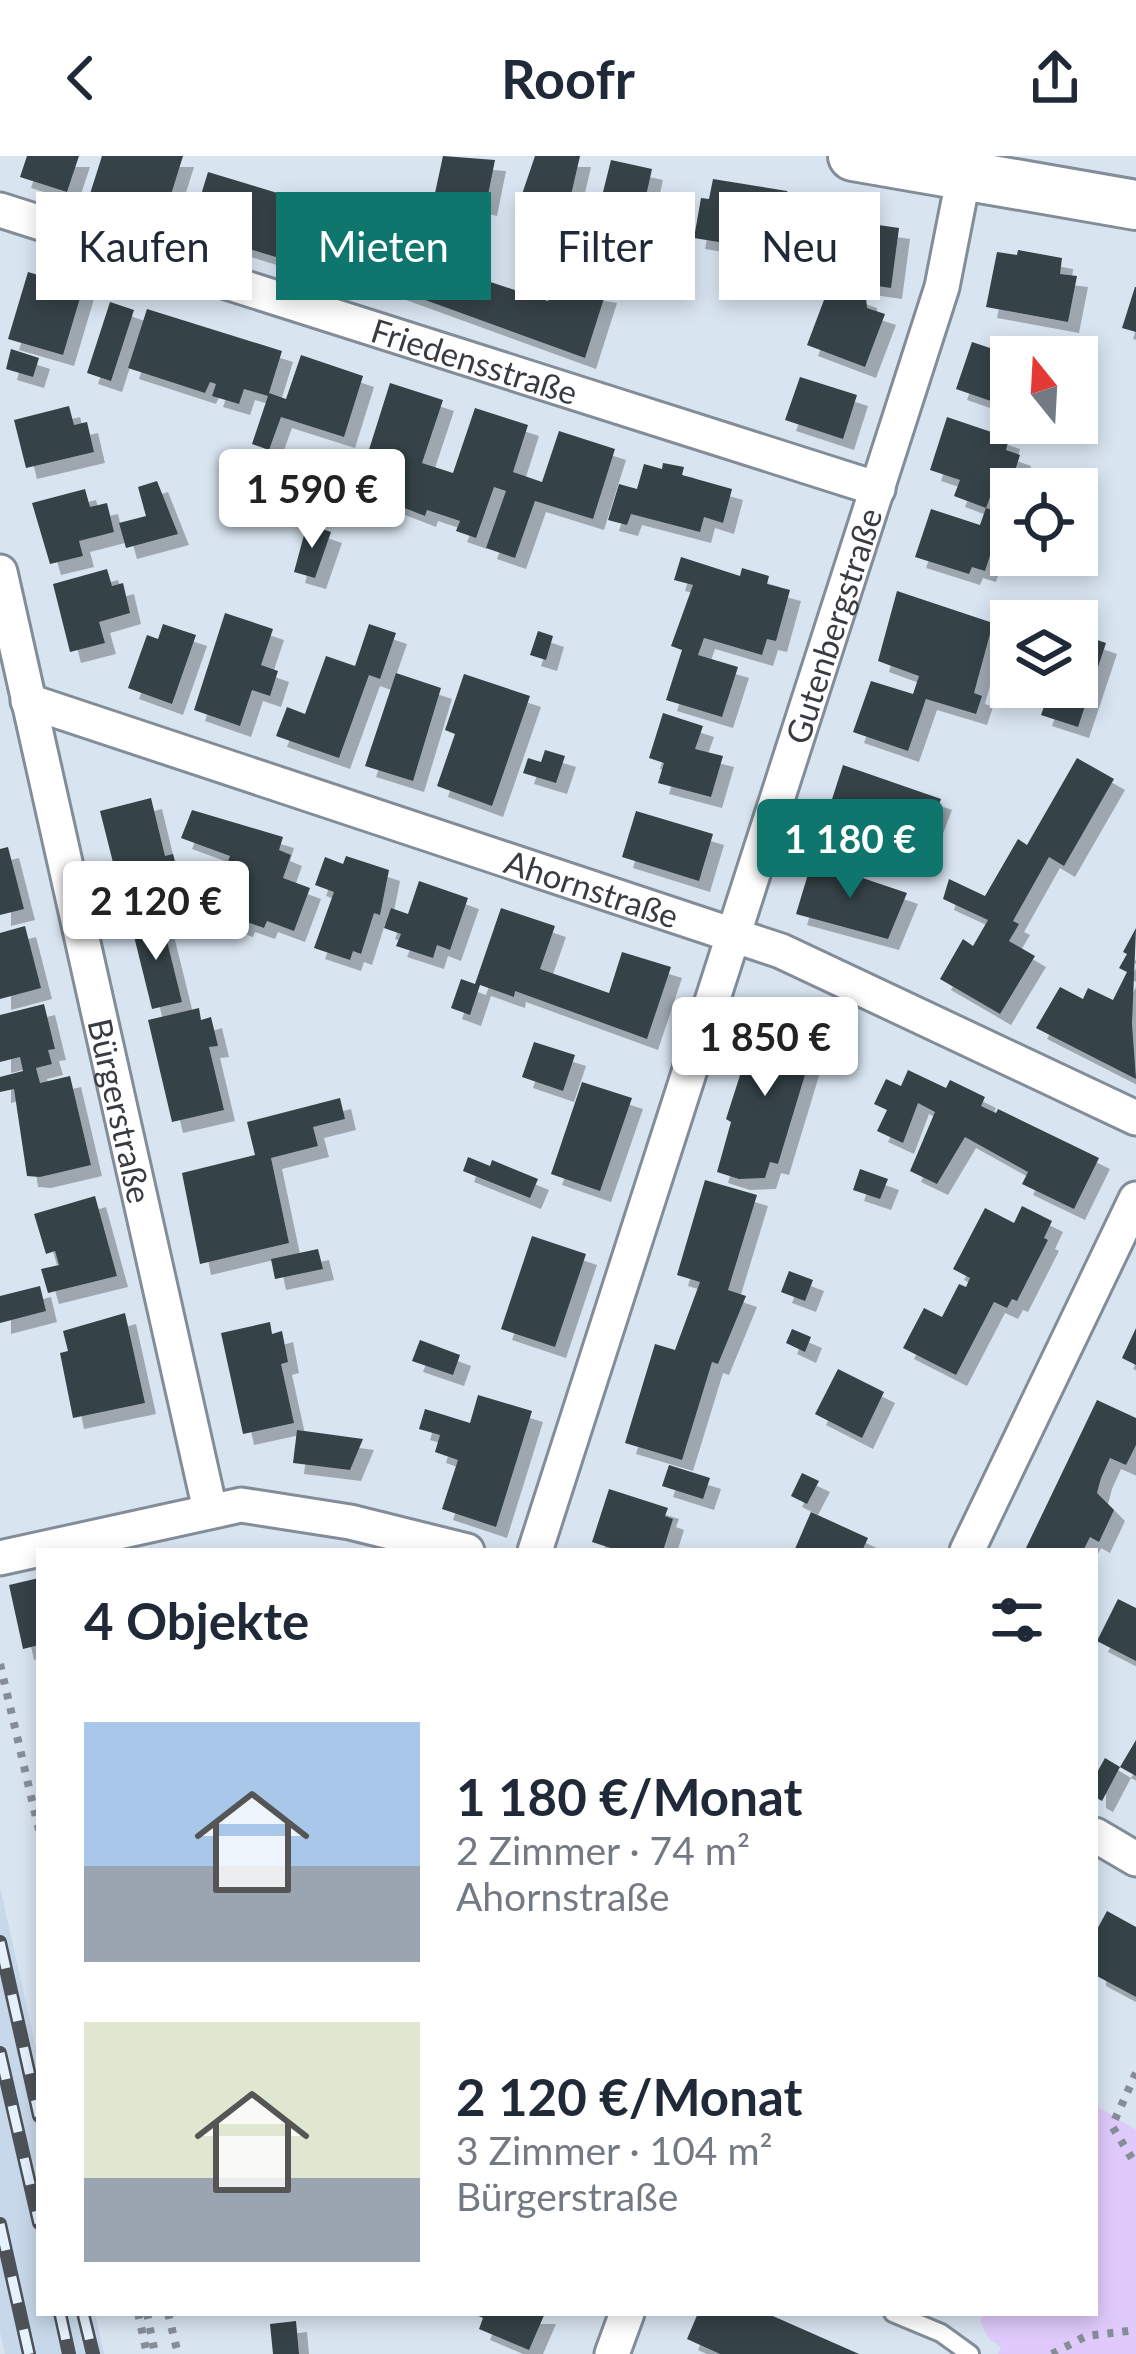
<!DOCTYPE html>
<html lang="de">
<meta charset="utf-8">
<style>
body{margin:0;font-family:Lato,sans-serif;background:#f6f6f7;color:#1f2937;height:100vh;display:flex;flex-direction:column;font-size:45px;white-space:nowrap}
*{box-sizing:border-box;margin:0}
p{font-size:39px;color:#747a83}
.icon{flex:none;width:66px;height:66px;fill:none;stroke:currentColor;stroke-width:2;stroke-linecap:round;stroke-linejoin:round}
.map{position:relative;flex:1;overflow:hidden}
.details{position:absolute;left:36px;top:1392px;width:1062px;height:768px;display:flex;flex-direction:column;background:#fff;border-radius:0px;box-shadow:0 6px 18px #0003}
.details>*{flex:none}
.banner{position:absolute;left:36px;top:36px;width:1065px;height:108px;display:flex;gap:24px}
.needle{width:78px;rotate:342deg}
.fabs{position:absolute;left:990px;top:180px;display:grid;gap:24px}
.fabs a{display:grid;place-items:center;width:108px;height:108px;border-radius:0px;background:#fff;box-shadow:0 6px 18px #0003;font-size:60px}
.price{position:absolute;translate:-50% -102px;padding:0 27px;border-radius:12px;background:#fff;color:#222;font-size:39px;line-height:78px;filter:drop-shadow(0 3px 6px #0008)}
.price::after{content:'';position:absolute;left:50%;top:72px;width:36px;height:27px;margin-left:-18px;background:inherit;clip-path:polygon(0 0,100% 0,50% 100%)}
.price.active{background:#0f766e;color:#fff}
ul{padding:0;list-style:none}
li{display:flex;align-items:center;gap:36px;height:300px;padding:0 48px}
li span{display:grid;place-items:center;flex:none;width:336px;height:240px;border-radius:0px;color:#555}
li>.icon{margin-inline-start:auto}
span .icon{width:144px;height:144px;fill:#fffc;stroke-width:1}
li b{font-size:51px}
h2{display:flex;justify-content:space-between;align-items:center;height:144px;padding:0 48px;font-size:51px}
.pill{padding:0 42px;border-radius:0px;background:#fff;box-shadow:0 6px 18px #0003;font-size:42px;line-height:108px}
.pill.active{background:#0f766e;color:#fff}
header{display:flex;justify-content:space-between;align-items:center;height:156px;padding:0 48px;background:#fff;font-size:54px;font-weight:700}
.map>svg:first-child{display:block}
.built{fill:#c7d8ea}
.green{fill:#dfcafb}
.building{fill:#344247;filter:url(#shadow)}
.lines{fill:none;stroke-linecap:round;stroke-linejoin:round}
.lane-casing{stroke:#828d98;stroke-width:22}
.street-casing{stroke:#828d98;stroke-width:39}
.secondary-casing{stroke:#828d98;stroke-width:54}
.path{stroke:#868d96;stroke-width:8;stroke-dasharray:6 9;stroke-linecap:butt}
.lane{stroke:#fff;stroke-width:16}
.street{stroke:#fff;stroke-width:33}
.secondary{stroke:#fff;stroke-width:48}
.rail-casing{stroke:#4d5258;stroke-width:14}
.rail{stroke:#e5f1fd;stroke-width:9;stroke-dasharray:27;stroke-linecap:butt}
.labels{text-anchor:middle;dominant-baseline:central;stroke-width:12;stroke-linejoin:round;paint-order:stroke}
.street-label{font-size:33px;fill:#383c41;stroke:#e5f1fd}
</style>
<header><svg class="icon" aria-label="back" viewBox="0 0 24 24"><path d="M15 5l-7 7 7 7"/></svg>Roofr<svg class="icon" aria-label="share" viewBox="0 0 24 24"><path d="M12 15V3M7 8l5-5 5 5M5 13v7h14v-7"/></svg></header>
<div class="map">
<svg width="1136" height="2198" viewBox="0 0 1136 2198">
<defs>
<filter id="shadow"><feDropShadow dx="11" dy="11" stdDeviation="0" flood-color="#0004"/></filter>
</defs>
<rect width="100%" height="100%" fill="#d8e4f0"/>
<!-- built -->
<path class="built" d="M0,1731L39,1906V2157H95L104,2198H5L0,2176Z"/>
<!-- green -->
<path class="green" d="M1095,1949L1136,1974V2198H998L1001,2191L989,2183L980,2165L984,2157H1095Z"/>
<!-- building -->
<g class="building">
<path d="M27,0H79L67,36L20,21Z"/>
<path d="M102,0H183L165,58L108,41L106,46L89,41Z"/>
<path d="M443,0L495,4L486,49L435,37Z"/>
<path d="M535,0H580L565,65L518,50Z"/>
<path d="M611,4L652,13L642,58L600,48Z"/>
<path d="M208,16L376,67L358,126L190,75Z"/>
<path d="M713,23L787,35L796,49L788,98L736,96L737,89L694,82L701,42L709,43Z"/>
<path d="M830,62L899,72L891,132L821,122Z"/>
<path d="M1018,94L1062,102L1060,118L1077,120L1068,166L986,151L997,96L1017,99Z"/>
<path d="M406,98L548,145L554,127L606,136L585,202L395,133Z"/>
<path d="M28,116L83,132L63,199L8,183Z"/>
<path d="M1135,131H1136V176L1122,172Z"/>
<path d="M846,134L866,141L867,152L885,158L865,211L807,189L827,136L837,140Z"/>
<path d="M110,146L134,154L111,225L87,217Z"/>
<path d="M147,153L282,195L269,237L286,243L301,199L363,220L344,281L281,261L269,294L252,288L268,240L244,233L239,248L212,240L216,228L210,226L205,237L128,212Z"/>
<path d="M972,186L999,195L1001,188L1020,195L1011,201V252L956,233Z"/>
<path d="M11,193L39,202L33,221L6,213Z"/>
<path d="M800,221L857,239L843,283L785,264Z"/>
<path d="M390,227L443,244L422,307L453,317L475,252L528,269L513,316L542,326L559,275L615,293L593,363L535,345L515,402L486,392L506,335L494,331L476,382L456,375L460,365L427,354L425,360L366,337L377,303L367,300Z"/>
<path d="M69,250L74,269L87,266L94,296L26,312L14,264Z"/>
<path d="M947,261L1009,282L1006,294L1020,299L1013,321L999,317L986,352L954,340L960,324L930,314Z"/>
<path d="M663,307L684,311L682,319L732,333L723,367L704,361L700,376L631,358L627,369L608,364L619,328L637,333L644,308L662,313Z"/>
<path d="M157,325L178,378L126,392L119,367L146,360L138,331Z"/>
<path d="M85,333L90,351L107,347L114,376L79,385L83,400L50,408L32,347Z"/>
<path d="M986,352L1011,360V380L998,375L985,415L972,411L969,418L915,401L931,353L980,369Z"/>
<path d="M307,368L331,376L315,422L294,416Z"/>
<path d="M681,401L740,420L742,412L769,420L767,428L790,434L776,485L767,483L762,499L704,482L698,499L738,511L722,561L666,544L682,494L671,490L693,429L674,424Z"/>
<path d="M107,413L112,430L123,427L130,457L99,466L105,487L70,496L53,428Z"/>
<path d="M897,435L993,467L974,537L982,540L976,558L926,543L908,595L853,576L871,525L913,538L919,520L878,505Z"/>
<path d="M225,457L273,473L261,509L278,515L270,540L252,534L240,570L194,554Z"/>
<path d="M163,468L196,479L172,548L128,532L147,479L158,483Z"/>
<path d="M369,468L396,477L380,523L369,519L339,602L276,580L287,551L305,558L326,500L355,510Z"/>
<path d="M538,475L553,480L546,504L530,499Z"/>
<path d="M1077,477L1106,487L1078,571L1041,559L1048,539L1054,541L1057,531H1077Z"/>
<path d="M396,517L441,532L413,625L365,610Z"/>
<path d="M464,518L530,540L492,650L437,630L455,578L445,574Z"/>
<path d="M663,557L703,570L695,593L723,600L711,641L658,627L664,607L649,602Z"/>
<path d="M545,594L565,600L556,627L523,617L528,602L541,606Z"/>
<path d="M1077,602L1114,623L1064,710L1049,701L1013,765L1019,768L1009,785L1035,800L1000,858L940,823L963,783L973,790L988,764L943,743L949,723L985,740L1018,683L1027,689Z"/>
<path d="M843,609L941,643L921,695L825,665Z"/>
<path d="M151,642L165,700L173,698L180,724L170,727L174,742L125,754L100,655Z"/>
<path d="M192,654L283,681L279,694L291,699L283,722L310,732L294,775L267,765L264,772L244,765L242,770L209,758L230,700L181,682Z"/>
<path d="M636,655L713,678L699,725L622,701Z"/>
<path d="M8,691L24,753L0,759V693Z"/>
<path d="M346,700L389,714L380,759L374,757L361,798L353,795L350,804L314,792L334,736L315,729L325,701L343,708Z"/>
<path d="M812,705L907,737L888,783L796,758Z"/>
<path d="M419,725L468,742L450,794L437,789L433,802L396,790L401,778L384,772L391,752L408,758Z"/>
<path d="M501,752L555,770L540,813L609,837L622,796L671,811L647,883L515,835L514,841L480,829L470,859L451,852L461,823L475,828Z"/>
<path d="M161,761L182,846L152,853L131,768Z"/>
<path d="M25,770L41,832L0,843V777Z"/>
<path d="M1136,772L1132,868L1136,923L1036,872L1060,831L1083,843L1088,832L1113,844L1127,816L1119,812L1127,798L1123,796Z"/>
<path d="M44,848L55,893L48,894L52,908L36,912L40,927L70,920L91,1009L40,1021L27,1020L14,933L0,936V921L23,915L20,901L0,906V859Z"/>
<path d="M199,852L201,864L211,861L218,890L209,891L224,954L172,966L148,864Z"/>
<path d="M759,860L817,879L778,1008L770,1006L765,1022L739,1023L717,1016L731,966L726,963Z"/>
<path d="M534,886L575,899L563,935L522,921Z"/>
<path d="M908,914L946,932L950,924L985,941L981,950L996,957L998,953L1099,1002L1074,1053L1022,1028L1028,1016L965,981L937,1028L910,1015L935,956L918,947L903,987L877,975L887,954L874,948L886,923L901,930Z"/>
<path d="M582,926L632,942L600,1035L551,1018Z"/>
<path d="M340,942L345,963L313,971L318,990L271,1002L289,1087L200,1108L182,1017L255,999L247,966Z"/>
<path d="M468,1001L490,1010L492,1004L538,1023L530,1042L463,1015Z"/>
<path d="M860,1013L888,1023L880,1043L853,1034Z"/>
<path d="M705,1024L757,1039L728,1134L746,1140L718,1208L712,1206L682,1304L625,1287L655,1188L675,1194L700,1126L677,1119Z"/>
<path d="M95,1040L117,1120L48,1137L41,1113L59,1109L55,1095L46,1098L34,1058Z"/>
<path d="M1022,1050L1052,1065L1044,1082L1048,1084L1017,1145L1012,1143L1007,1152L994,1146L956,1219L903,1192L924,1152L942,1161L959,1128L966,1131L970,1122L953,1113L985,1052L1014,1067Z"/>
<path d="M532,1080L586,1098L555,1191L501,1173Z"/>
<path d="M318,1093L323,1113L275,1123L271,1103Z"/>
<path d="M789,1115L813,1124L805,1145L781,1136Z"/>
<path d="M40,1130L46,1155L0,1167V1140Z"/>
<path d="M125,1157L145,1247L73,1262L60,1197L68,1195L63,1175Z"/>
<path d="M270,1166L272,1178L282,1175L288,1206L281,1208L294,1267L243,1278L221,1177Z"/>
<path d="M1136,1172V1209L1122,1202Z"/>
<path d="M792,1173L811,1181L805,1196L786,1187Z"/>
<path d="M420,1184L460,1199L453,1219L412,1205Z"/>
<path d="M838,1213L884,1236L862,1282L815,1258Z"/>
<path d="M478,1239L532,1255L496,1371L442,1353L458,1304L435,1296L440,1279L419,1273L425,1253L470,1267Z"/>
<path d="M1097,1244L1136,1262V1289L1126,1309L1110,1302L1101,1322L1097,1337L1114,1354L1099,1386L1090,1381L1083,1395H1033L1026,1392Z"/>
<path d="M297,1274L363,1283L350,1314L293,1307Z"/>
<path d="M669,1309L710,1322L703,1343L662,1330Z"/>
<path d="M802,1317L819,1325L807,1348L791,1340Z"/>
<path d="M609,1333L668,1352L665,1360L673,1363L663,1395H620L592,1386Z"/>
<path d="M811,1356L868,1382L862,1395H794Z"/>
<path d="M39,1422V1489L23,1493L9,1429Z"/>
<path d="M1118,1443L1136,1452V1505L1097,1485Z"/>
<path d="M1136,1584V1620L1120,1611L1102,1645L1095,1641V1620L1105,1602L1120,1611Z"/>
<path d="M1107,1755L1136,1771V1841L1095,1819V1777Z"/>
<path d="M472,2157H545L529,2194L479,2173L483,2162Z"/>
<path d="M698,2157H766L859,2198H720L687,2183Z"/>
<path d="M296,2165L299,2198H273L270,2168Z"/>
</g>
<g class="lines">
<!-- lane casing -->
<g class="lane-casing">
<path id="lane" d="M893,2157L941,2177L970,2198"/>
</g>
<!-- street casing -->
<g class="street-casing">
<g id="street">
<path id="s1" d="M0,54L878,333"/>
<path id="s2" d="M0,416L210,1354"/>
<path id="s3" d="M28,545L781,795L1136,962"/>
<path id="s4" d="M535,1395L942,131L964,19"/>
<path d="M967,1395L1136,1043"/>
<path d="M0,1402L241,1349L350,1366L467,1395"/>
<path d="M1095,1679L1136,1703"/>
<path d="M612,2198L627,2157"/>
</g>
</g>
<!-- secondary casing -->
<g class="secondary-casing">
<path id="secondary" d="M853,0L1136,49"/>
</g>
<!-- path -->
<g class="path">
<path d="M0,1508L39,1674"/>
<path d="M1136,1917L1112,1970L1136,2009"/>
<path d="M138,2157L147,2198"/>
<path d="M147,2157L155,2198"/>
<path d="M168,2157L178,2198"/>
<path d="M1052,2198L1086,2180L1136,2174"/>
</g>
<!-- lane -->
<use href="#lane" class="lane"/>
<!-- street -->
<use href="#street" class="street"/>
<!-- secondary -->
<use href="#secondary" class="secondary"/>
<!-- rail casing -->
<g class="rail-casing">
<g id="rail">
<path d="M0,1786L39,1960"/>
<path d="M0,1897L39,2067"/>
<path d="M0,2068L29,2198"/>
<path d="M60,2157L69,2198"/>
<path d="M83,2157L93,2198"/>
</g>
</g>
<!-- rail -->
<use href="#rail" class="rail"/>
</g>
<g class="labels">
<!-- street labels -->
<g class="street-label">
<text stroke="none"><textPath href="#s1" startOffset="498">Friedensstraße</textPath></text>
<text stroke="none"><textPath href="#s4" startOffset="972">Gutenbergstraße</textPath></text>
<text stroke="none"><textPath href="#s3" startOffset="594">Ahornstraße</textPath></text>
<text stroke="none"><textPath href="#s2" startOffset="552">Bürgerstraße</textPath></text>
</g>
</g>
</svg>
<div class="fabs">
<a><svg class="needle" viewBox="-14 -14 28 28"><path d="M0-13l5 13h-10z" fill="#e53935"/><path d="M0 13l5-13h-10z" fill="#747a83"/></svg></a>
<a><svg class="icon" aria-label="locate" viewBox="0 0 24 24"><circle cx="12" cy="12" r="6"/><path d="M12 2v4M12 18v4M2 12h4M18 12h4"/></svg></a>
<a><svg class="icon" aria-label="layers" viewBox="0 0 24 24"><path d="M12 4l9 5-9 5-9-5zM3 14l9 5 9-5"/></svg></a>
</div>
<b class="price" style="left:312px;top:395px">1 590 €</b>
<b class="price active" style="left:850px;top:745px">1 180 €</b>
<b class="price" style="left:156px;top:807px">2 120 €</b>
<b class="price" style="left:765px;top:943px">1 850 €</b>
<div class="banner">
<a class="pill">Kaufen</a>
<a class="pill active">Mieten</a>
<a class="pill">Filter</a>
<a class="pill">Neu</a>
</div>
<section class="details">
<h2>4 Objekte<svg class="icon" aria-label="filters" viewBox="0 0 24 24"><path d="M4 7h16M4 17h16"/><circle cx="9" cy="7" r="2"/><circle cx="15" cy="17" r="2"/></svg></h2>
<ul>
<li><span style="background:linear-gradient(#a9c7e8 60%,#9aa5b1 0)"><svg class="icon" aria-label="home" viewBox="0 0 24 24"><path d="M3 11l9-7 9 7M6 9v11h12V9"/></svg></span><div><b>1 180 €/Monat</b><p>2 Zimmer · 74 m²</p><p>Ahornstraße</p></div></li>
<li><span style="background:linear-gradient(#dfe7d0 65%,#9aa5b1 0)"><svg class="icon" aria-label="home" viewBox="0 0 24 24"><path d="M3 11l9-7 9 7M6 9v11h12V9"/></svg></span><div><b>2 120 €/Monat</b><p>3 Zimmer · 104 m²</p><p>Bürgerstraße</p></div></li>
</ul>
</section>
</div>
